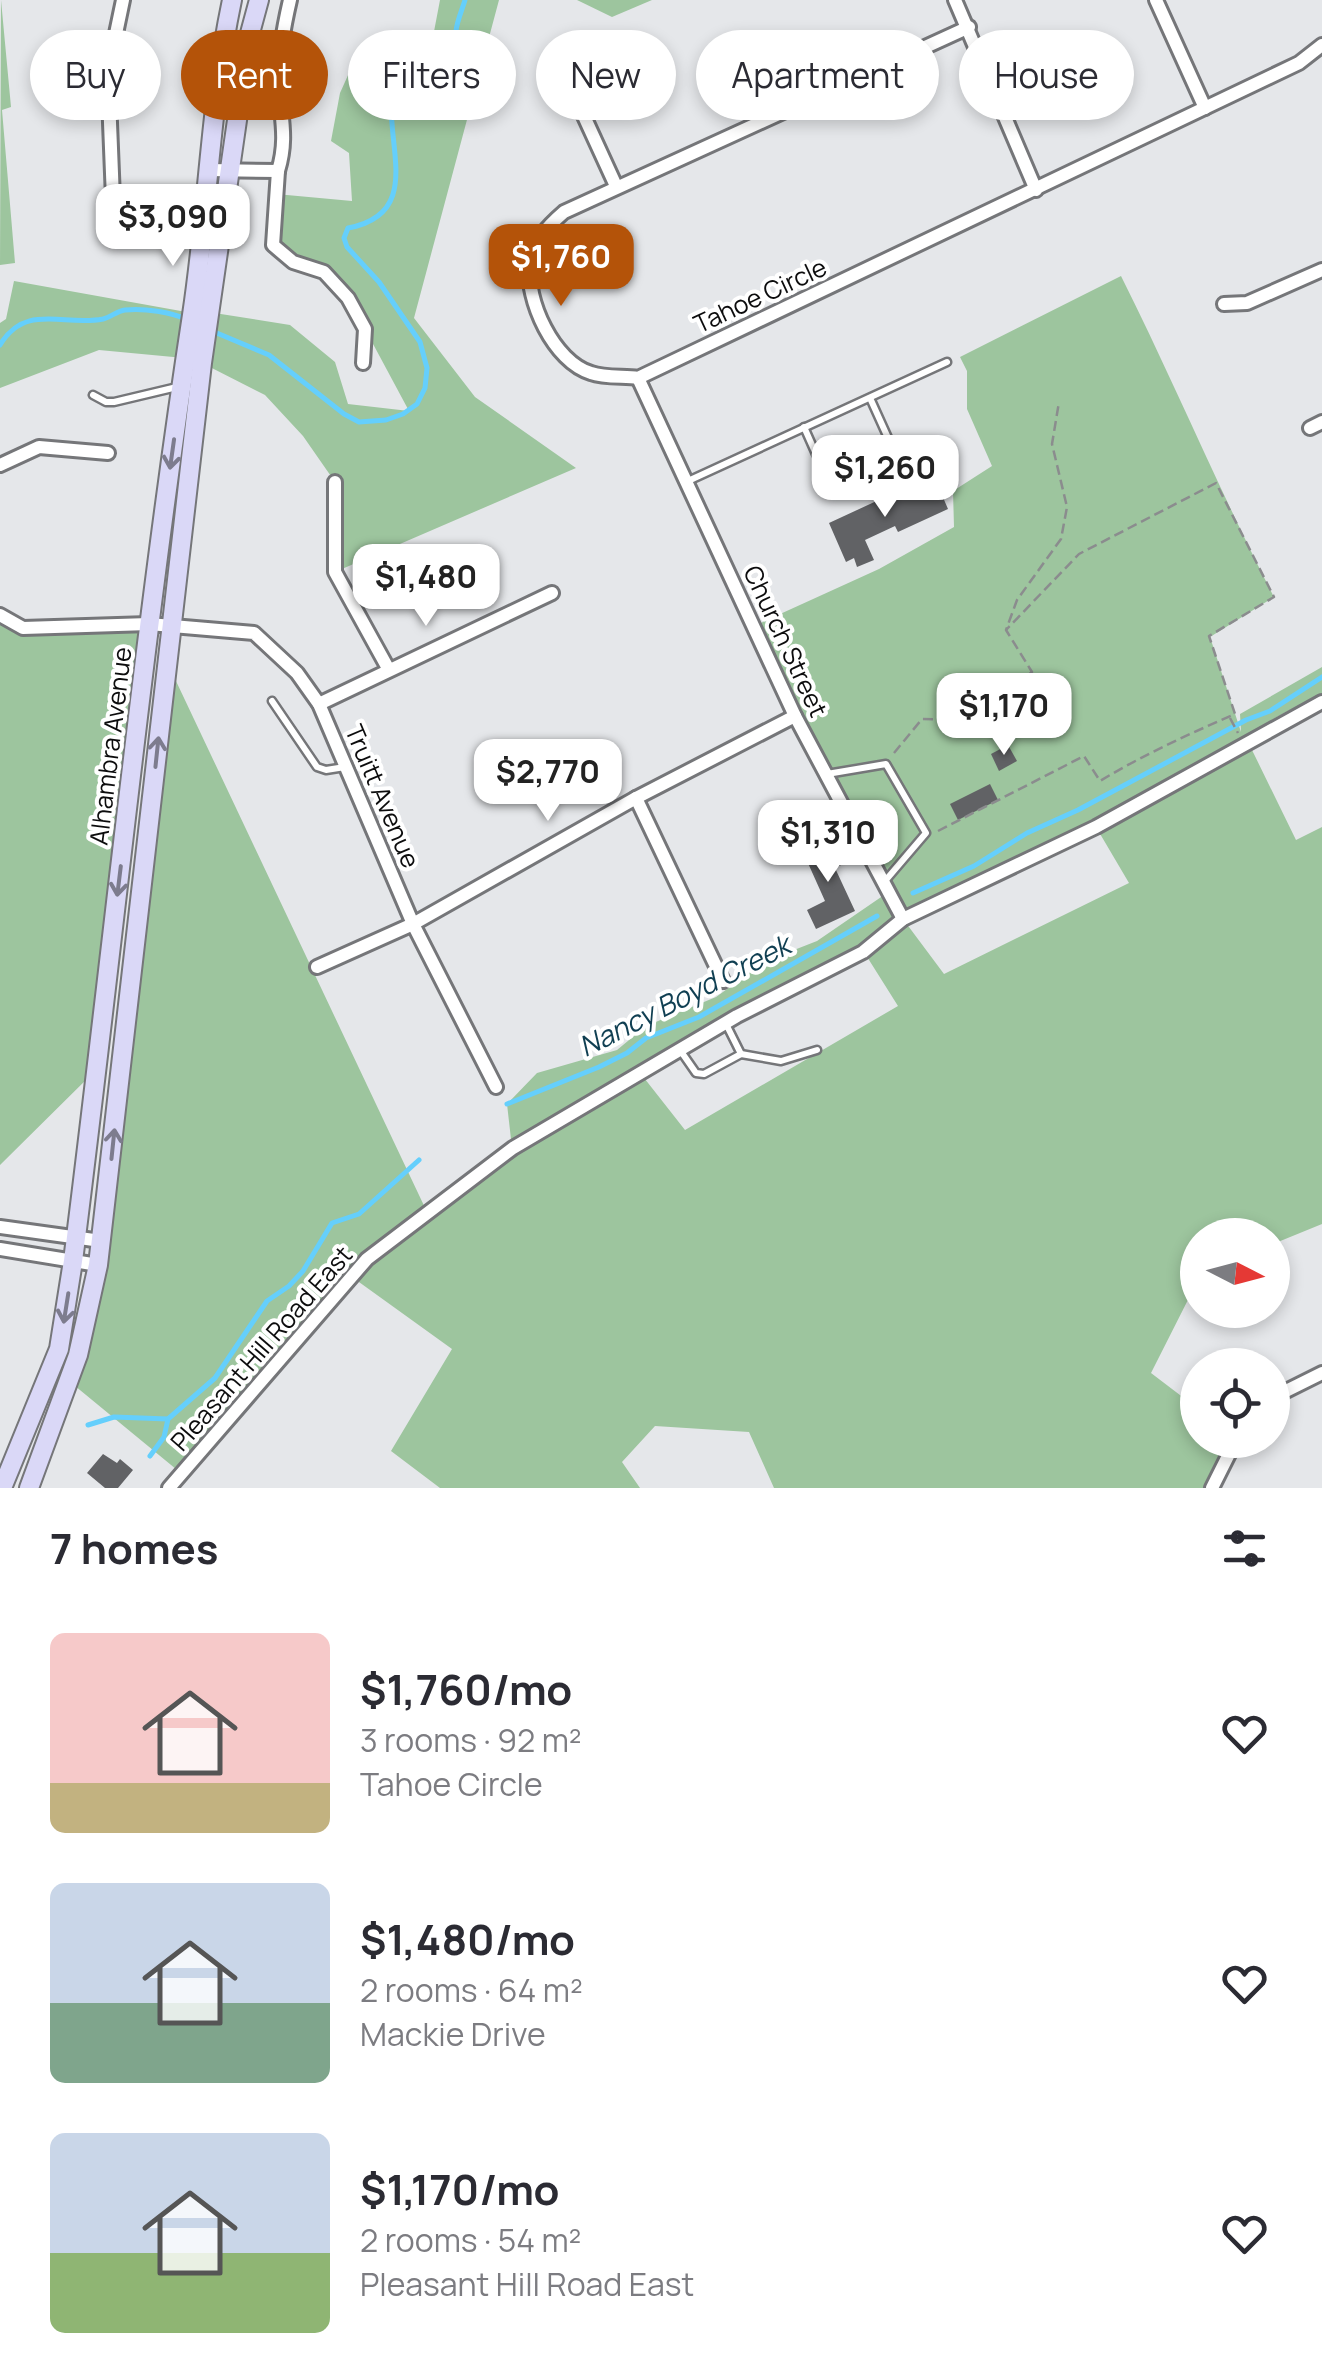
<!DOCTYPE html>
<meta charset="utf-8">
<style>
body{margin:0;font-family:Manrope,sans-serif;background:#f7f7f7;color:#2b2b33;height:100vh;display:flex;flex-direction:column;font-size:38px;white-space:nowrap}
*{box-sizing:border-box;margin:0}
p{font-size:32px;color:#7c7c81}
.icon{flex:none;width:55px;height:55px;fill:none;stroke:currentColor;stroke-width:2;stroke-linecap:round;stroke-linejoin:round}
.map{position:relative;height:1488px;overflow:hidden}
.side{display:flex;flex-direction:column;background:#fff;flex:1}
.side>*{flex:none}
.guide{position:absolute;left:30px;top:30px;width:1262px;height:90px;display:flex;gap:20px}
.needle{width:65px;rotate:96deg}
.tools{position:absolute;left:1180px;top:1218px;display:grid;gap:20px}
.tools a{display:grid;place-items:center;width:110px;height:110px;border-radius:50%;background:#fff;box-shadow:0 5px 15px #0003;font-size:50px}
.price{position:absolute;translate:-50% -85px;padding:0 22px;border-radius:20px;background:#fff;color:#222;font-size:32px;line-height:65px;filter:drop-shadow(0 2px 5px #0008)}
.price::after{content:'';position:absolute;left:50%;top:60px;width:30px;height:22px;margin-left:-15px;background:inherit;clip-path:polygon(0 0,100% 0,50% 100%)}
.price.active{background:#b45309;color:#fff}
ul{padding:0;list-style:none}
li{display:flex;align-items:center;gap:30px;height:250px;padding:0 50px}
li span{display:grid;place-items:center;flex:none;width:280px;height:200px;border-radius:15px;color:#555}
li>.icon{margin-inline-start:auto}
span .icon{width:120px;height:120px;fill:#fffc;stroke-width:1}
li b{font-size:42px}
h2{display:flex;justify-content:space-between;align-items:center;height:120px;padding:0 50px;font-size:42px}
.pill{padding:0 35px;border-radius:45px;background:#fff;box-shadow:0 5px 15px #0003;font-size:35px;line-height:90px}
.pill.active{background:#b45309;color:#fff}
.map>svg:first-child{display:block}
.green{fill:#9dc59e;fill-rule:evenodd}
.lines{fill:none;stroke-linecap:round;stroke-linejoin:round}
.stream{stroke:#65cffc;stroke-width:5}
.building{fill:#616265}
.lane-casing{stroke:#757679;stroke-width:11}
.street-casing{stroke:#757679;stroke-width:18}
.secondary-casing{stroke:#757679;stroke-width:22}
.path{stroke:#8b8c8e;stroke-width:2.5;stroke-dasharray:10 5;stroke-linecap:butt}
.lane{stroke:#fff;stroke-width:6}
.street{stroke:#fff;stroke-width:12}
.secondary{stroke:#dad8f7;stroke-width:18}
.oneway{stroke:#7d7c8e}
.labels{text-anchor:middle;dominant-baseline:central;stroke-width:8;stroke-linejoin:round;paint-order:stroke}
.street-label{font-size:25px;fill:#0c0c0d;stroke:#fff}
.water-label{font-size:28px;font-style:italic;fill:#103f52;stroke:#fff}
</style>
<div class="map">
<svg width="1322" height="1488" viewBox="0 0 1322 1488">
<rect width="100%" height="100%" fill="#e5e7ea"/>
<!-- green -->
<g class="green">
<path d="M1,0L11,107L2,110L15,263L0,265Z"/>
<path d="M440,0H499L414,318L475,397L576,468L335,572V482L303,436L265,395L202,363L208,312L290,325L335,362L348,404L409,411L365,329L324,272L273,245L276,194L352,201L349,153L331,141L340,93L358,53L428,63Z"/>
<path d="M577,0H652L612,17Z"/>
<path d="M1121,276C1174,382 1220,492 1274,597L1210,637L1241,732L1240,714L1322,667V695C1296,708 1259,720 1245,747L1252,750L1296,840L1322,827V1224L1273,1244L1272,1235H1198L1197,1282L1151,1373L1197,1408L1198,1440H1236L1212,1488H774L749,1432L655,1426L622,1462L640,1488H440L391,1451L452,1349L352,1277L182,1474L69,1381L78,1355L167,662L427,1212L512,1148L507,1104L537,1073L617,1050L646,1026L716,997L766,961L817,941L887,893L754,626L879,569L954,527L953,491L992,466L967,409V371L960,357ZM1096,827L1129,883L944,974L903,919ZM864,952L898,1006L685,1130L641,1074Z"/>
<path d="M14,281L192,313L184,358L99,350L0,388V323L6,319Z"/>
<path d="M0,615L23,628L149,624L98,1068L0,1165Z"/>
</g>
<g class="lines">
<!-- stream -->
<g class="stream">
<path d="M212,331L269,355L344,414L359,422L386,420L403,414L417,404L425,388L427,368L420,342L379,282L347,247L344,238L348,228C424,214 385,144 392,93L404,83C458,91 454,76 456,31C457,21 462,10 465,0"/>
<path d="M0,345C26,302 64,327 103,319C111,317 117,311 125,310C145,308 170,312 189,320"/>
<path d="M913,893L974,866L1027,833L1078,810L1246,720L1270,711L1322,677"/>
<path d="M507,1104L599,1067L627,1053L646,1038L699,1017L877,916"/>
<path d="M88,1425L114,1417L168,1419"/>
<path d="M150,1456L164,1437L168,1419L215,1378L267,1301L289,1286L303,1271L332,1223L359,1214L419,1160"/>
</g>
</g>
<!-- building -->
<g class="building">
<path d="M936,481L948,509L898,532L895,526L865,540L874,560L857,567L854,558L846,562L829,523L883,498L886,504Z"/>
<path d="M1008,745L1017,761L999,771L991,754Z"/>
<path d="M990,784L998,800L958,820L950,804Z"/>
<path d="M831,839L843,864L835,868L855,911L816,929L807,910L825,901L803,852Z"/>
<path d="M103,1454L117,1463L120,1459L133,1470L118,1488H105L87,1473Z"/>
</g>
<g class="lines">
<!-- lane casing -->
<g class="lane-casing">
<g id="lane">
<path d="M93,395L106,402H114L177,387"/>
<path d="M804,427L832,490L898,460L870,398"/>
<path d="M688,481L947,362"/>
<path d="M272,701L317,767L326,770L345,767"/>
<path d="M827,774L886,764L926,833L885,881"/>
<path d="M680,1050L696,1073L704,1074L741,1054L726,1024"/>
<path d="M741,1054L781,1061L817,1050"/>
</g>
</g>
<!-- street casing -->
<g class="street-casing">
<g id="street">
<path d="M955,0L1036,190"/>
<path d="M1156,0L1205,108"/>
<path d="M969,27L564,212C549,225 533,241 530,263C525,300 554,362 591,373C605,378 624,376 638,378L1299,63L1322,45"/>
<path d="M750,43L781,110"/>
<path d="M567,79L616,186"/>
<path d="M209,170L278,171C289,135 279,113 279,78C279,51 284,26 290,0"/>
<path d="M278,171L273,245L293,262L324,272L348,298L365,329L363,363"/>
<path d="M113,199L108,72L123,0"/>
<path d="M1224,304L1247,303L1322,270"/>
<path d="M638,378L795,716L903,919"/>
<path d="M1310,428L1322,422"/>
<path d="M0,465L39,447L108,453"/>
<path d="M335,482V572L389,670"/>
<path d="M0,615L23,628L149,624L254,633L297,673L319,704L413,924L496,1087"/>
<path d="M319,704L552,593"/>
<path d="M636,798L723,981"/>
<path d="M317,967L413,924L636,798L795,716"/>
<path d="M0,1227L101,1241"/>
<path d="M0,1249L98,1265"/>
<path d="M1272,1398L1322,1373"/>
<path d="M169,1488L367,1259L513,1148L737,1016L863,952L903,919L1096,827L1322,702"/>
<path d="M1212,1488L1236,1440"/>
</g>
</g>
<!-- secondary casing -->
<g class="secondary-casing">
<g id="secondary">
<path d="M2,1488L59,1349L73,1261C113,946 144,629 192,315C208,210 210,104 232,0"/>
<path d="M29,1488L78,1355L98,1265L202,363L249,37L259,0"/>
</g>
</g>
<!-- path -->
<g class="path">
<path d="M1230,718L1238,733"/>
<path d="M894,753L922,719L955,720L1032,672L1006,630L1017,600L1061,539L1067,507L1052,444L1059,402"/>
<path d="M938,831L1084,756L1100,781C1143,755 1189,734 1235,714L1209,636L1274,597L1216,483L1079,554L1006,630"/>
</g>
<!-- lane -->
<use href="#lane" class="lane"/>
<!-- street -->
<use href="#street" class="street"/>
<!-- secondary -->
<use href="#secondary" class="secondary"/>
</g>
<!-- one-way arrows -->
<defs><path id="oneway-shaft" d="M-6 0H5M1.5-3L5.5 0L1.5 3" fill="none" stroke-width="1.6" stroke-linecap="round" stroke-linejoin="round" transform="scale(2.5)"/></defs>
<g class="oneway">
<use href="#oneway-shaft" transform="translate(172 454) rotate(98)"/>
<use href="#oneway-shaft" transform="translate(157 752) rotate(-84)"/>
<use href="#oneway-shaft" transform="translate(119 881) rotate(97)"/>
<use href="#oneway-shaft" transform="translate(113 1144) rotate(-84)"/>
<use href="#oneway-shaft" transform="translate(66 1308) rotate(99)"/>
</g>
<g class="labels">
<!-- street labels -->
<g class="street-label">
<text transform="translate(760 295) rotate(-25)">Tahoe Circle</text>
<text transform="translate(786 641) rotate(65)">Church Street</text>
<text transform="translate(110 746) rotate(-83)">Alhambra Avenue</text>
<text transform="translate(383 796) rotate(67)">Truitt Avenue</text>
<text transform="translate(261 1348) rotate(-49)">Pleasant Hill Road East</text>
</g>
<!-- water labels -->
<g class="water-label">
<text transform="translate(684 995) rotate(-27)">Nancy Boyd Creek</text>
</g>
</g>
</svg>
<div class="tools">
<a><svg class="needle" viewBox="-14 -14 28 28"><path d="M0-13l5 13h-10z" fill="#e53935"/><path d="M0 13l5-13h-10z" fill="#7c7c81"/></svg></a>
<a><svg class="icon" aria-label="locate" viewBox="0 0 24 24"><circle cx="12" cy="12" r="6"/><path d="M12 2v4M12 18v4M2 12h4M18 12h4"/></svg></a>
</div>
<b class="price" style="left:173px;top:269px">$3,090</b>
<b class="price active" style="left:561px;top:309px">$1,760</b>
<b class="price" style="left:885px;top:520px">$1,260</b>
<b class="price" style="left:426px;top:629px">$1,480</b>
<b class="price" style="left:1004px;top:758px">$1,170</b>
<b class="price" style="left:548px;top:824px">$2,770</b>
<b class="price" style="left:828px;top:885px">$1,310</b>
<div class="guide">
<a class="pill">Buy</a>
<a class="pill active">Rent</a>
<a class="pill">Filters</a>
<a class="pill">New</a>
<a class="pill">Apartment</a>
<a class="pill">House</a>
</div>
</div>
<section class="side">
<h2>7 homes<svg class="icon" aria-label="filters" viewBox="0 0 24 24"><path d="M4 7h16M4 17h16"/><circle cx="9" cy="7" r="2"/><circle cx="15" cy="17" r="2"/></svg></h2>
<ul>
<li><span style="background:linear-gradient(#f6c9c9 75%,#c2b280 0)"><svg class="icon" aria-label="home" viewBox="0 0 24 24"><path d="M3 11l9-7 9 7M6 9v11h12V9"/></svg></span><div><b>$1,760/mo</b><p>3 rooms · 92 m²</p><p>Tahoe Circle</p></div><svg class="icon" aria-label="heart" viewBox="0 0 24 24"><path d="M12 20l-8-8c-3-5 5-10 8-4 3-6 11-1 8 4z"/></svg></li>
<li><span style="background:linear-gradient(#c9d6e8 60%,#7fa58c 0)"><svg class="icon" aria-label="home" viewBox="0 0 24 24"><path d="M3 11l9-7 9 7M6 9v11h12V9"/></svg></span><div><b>$1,480/mo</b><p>2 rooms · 64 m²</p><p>Mackie Drive</p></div><svg class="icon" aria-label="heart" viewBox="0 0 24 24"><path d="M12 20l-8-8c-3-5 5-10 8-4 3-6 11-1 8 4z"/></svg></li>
<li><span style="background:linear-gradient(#c9d6e8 60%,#8fb573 0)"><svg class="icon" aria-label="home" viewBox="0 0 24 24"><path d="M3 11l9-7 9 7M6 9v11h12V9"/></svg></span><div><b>$1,170/mo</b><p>2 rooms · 54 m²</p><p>Pleasant Hill Road East</p></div><svg class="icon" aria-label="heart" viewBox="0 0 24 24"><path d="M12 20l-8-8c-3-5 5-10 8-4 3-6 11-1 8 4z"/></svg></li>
</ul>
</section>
